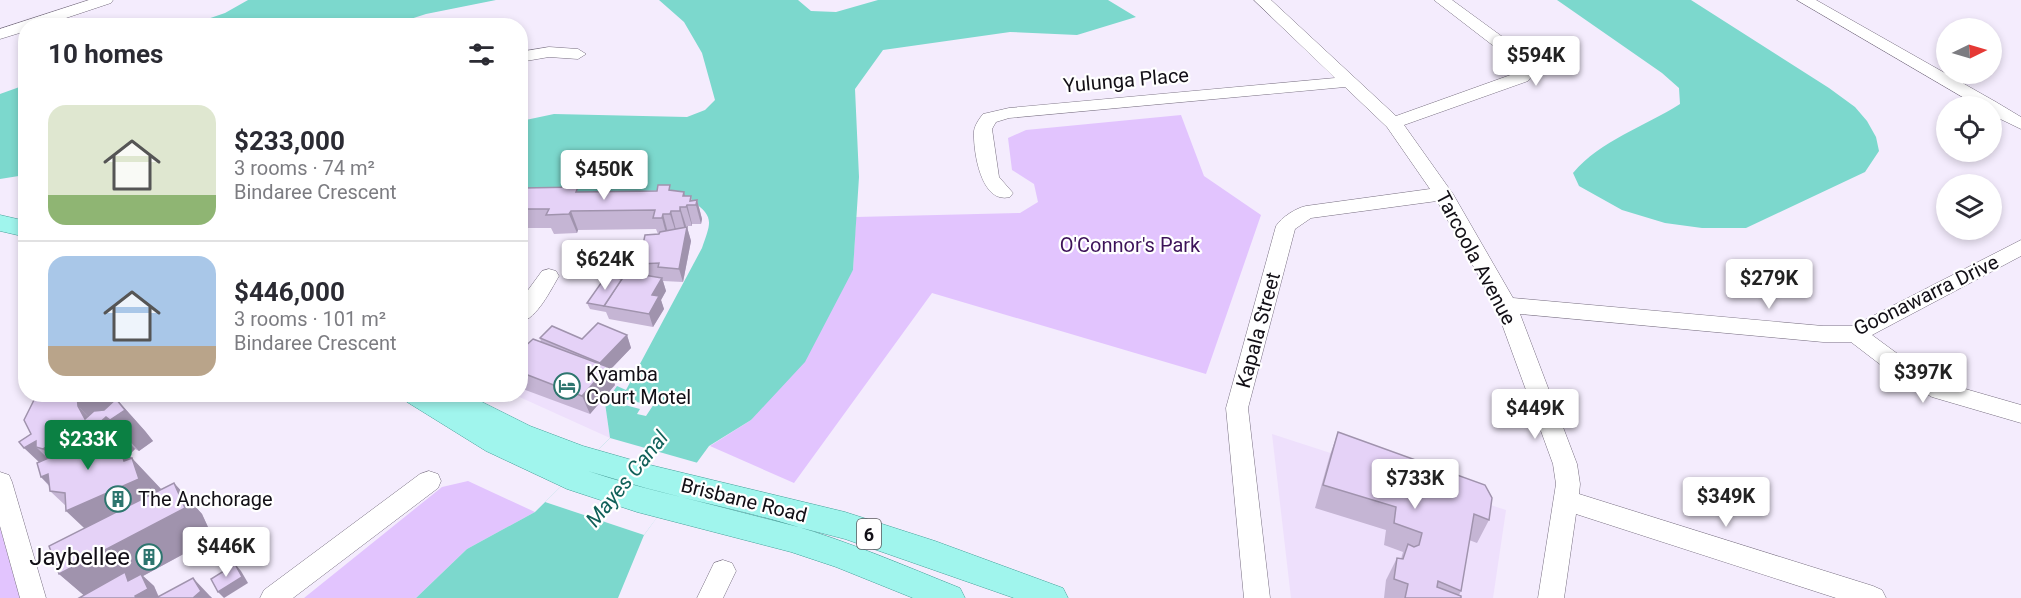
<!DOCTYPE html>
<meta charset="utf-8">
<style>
body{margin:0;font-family:Roboto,sans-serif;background:#f7f7f7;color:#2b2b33;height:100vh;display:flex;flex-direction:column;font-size:22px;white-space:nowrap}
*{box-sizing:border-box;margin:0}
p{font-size:20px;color:#7c7c81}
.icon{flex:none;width:33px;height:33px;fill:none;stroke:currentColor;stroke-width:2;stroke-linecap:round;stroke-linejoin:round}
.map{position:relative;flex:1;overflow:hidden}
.panel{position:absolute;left:18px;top:18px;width:510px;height:384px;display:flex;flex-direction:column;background:#fff;border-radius:24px;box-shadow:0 3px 9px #0003}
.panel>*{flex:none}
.needle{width:39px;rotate:85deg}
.controls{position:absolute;left:1936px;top:18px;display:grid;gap:12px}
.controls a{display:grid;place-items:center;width:66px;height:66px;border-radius:50%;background:#fff;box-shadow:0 3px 9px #0003;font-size:30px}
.price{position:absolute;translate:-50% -51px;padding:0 14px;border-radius:6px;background:#fff;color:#222;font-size:20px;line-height:39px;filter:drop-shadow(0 2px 3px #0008)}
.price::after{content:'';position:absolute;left:50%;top:36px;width:18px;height:14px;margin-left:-9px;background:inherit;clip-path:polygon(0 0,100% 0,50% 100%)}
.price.selected{background:#0b8043;color:#fff}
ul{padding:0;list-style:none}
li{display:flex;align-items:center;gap:18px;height:150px;padding:0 30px}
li+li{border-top:2px solid #e1e1e2}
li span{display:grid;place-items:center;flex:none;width:168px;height:120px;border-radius:18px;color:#555}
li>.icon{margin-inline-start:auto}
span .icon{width:72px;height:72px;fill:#fffc;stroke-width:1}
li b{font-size:26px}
h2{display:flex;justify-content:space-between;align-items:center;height:72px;padding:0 30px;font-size:26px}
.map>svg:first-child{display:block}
.built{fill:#eee0fc}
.green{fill:#e2c4fe}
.water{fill:#7cd8cd}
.pier{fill:#f4ecfd}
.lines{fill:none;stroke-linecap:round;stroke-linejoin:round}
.minor-casing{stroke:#776e80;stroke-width:1}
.major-casing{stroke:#45a19a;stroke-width:1}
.minor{fill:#fff;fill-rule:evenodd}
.major{fill:#a0f5ed;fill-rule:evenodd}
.wall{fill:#c5b5d4}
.shaded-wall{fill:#a093ad}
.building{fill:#e5d2f7;stroke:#a093ad;stroke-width:1.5}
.labels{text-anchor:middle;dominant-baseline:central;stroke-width:4.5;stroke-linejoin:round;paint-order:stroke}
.shield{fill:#fff;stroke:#59575c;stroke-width:1.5}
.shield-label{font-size:18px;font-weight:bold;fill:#120f16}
.street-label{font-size:20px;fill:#120f16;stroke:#fff}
.park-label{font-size:20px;fill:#3d1359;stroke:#fff}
.poi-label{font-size:20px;fill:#120f16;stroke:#fff;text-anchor:start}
.water-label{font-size:21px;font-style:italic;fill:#116059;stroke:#fff}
.near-poi-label{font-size:24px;fill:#120f16;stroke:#fff;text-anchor:end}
</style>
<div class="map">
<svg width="2021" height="598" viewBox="0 0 2021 598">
<rect width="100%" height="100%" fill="#f4ecfd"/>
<!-- built -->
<g class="built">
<path d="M521,347L617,386L605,403L610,438L515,395L520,394Z"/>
<path d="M1272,434L1506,510L1493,598H1291Z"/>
</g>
<!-- green -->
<g class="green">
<path d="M1181,115L1204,176L1261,215L1206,374L932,293L794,483L710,446L751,420L853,270L856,217L1020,213L1038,202L1034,184L1012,170L1008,138L1026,130Z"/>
<path d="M468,481L535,512L467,549L416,598H304L442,487Z"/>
<path d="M0,527L20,598H0Z"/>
</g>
<!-- water -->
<g class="water">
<path d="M248,0H496L426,14L392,25H190L225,13Z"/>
<path d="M659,0H798L811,11L836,12L878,0H1108L1136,17L1077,35L1010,32L883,50L855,89L859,177L853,270L805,362L751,420L709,446L644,535L618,598H416L467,549L535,512L610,438L605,403L617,386L626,390L702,248C711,222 715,217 691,200L521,199V121L554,114L687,117L705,110L715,100L702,53L684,22Z"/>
<path d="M1557,0H1691L1829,88L1855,107L1867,121L1876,137L1879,151L1865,172L1746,228H1702L1665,223L1622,210L1579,186L1573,173C1601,140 1644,127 1680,104L1679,88L1662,73Z"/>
<path d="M25,85V175L0,179V94Z"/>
</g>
<!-- pier -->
<g class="pier">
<path d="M609,395L645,404L649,399L656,401L646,416L637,414L640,409L606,400Z"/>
<path d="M610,438L698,463L644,535L545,502Z"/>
</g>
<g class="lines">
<!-- minor casing -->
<g class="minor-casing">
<g id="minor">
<path d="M89,0H113L111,3L42,26H26V31L0,39V29Z"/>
<path d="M1254,0H1271L1396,116L1516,73L1519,70L1517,64L1434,0H1452L1530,57L1536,70L1528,81L1404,125L1453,194L1513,298L1823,326H1853L2021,240V256L1872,335L1910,363L1948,384L2021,405V423L1932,397L1894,375L1851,342H1823L1520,314L1577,464L1580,484L1579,494L1873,586L1882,590L1886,598H1836L1576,514L1564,598H1538L1556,484L1553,464L1495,305L1437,201L1311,218L1295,229L1248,408L1270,598H1244L1226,408L1276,226C1282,217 1296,208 1306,206L1430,189L1387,127L1345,87L1009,118L996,122L992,129L999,177L1013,193L1010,197C981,205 973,151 974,131C975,125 979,119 983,114L1009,108L1335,78Z"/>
<path d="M1797,0H1816L1996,102L2021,117V129L1992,115V106H1978Z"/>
<path d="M549,47L578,49L586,54L578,59L549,57L520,62V52Z"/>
<path d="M549,269L556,271L559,276C550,291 538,317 520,323V301L542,271Z"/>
<path d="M429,471L438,474L441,481L438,488L293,598H260L264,590L420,474Z"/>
<path d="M0,472L9,475L12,482L46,598H20L0,526Z"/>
<path d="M723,560L732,563L736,571L723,598H697L714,563Z"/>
</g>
</g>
<!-- major casing -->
<g class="major-casing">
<g id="major">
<path d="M0,215L26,221V237L0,231Z"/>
<path d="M403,394H466L530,426L583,446L646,464L845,512L935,541L1063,588L1068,598H1014L845,539L646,488L588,471C655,494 725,505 792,525C850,542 905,566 960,588L965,598H913L836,567L791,552L637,512L567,489L486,451L407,402Z"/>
</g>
</g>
<!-- minor -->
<use href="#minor" class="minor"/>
<!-- major -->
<use href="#major" class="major"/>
</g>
<!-- wall -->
<g class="wall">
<path d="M672,190L685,196H691L692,200H697L702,219L701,224H692V226H686L685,228L687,227L691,241L683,282L663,281L666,291L661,300L664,309L653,327L609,319L606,312L590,309L587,303L622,279L643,275L639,264L658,234L656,229L578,230L577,233L554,234L551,228H522L520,224V195Z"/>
<path d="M627,335L631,348L609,371L615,385L590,414L520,388V351L541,342L540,338L582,339Z"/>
<path d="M37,394H112L145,431L153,441L139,451L135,449L129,455L161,489L174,483L202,514L213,538L143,576L154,586L159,597L210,596L212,598L84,595L59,574L85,528L66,506L50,491L49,486L41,477L39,462L31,434Z"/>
<path d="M1338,432L1489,520L1477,543L1469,540L1461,591L1459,595L1461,598H1384L1386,580L1397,558L1401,559L1403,552L1384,545L1386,530L1315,508L1330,455Z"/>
</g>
<!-- shaded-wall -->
<g class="shaded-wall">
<path d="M684,192L692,224V226L683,196Z"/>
<path d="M697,200L702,219L701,224L696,205Z"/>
<path d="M680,207L686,226L685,230L680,211Z"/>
<path d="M571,211L578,230L577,233L569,214Z"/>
<path d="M671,211L676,230V233L670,214Z"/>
<path d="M663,214L668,233L667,237L662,218Z"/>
<path d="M687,227L691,241L683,282L679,269Z"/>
<path d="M662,278L666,291L661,300L664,309L653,327L649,314L652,295Z"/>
<path d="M627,335L631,348L609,371L615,385L590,414L582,396L600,363Z"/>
<path d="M77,394H112L145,431L153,441L139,451L110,420L106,417L135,449L129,455L161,489L99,542L66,511L112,464L82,432L89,426L111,448L108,437L78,406Z"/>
<path d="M78,406L96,425L85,419Z"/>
<path d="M74,433L104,464L93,475L61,444Z"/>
<path d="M36,441L55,442L86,473L75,480L43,449L36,447L65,475L57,479L24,448Z"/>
<path d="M48,474L65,493L56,492L41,477Z"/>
<path d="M174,483L202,514L213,538L143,576L154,586L159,598H136L135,596L87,598L59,574Z"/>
<path d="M235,564L241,571L248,583L224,598L218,592Z"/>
<path d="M193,578L210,596L212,598H193Z"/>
</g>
<!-- building -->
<g class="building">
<path d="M658,185H670L669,190L684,192L683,196H691L690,201L697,200L696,205H687L686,207H680V211H671L670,214H663L662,218H653L655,210L571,211L569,214L546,215L549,209H520V195L523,188L578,187L576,192L657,191Z"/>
<path d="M687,227L679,269L658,267L659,263L639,264L645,235L659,234L660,232Z"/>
<path d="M626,272L662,278L652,295L659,296L649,314L604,306Z"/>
<path d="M606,276L622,279L604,306L587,303Z"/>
<path d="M598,323L627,335L600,363L540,338L552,326L582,339Z"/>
<path d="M533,339L608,367L582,396L520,372V351Z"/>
<path d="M37,394H77L78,406L85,419L94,411L104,410L116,399L125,410L110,420L106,417L97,425L89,426L82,432L74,433L61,444L55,442L43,449L36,447V441L24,448L19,442L31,434L24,420Z"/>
<path d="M107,432L112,452L120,448L124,461L132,458L139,479L66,511L65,493L50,491L48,474L41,477L37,463Z"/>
<path d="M1338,432L1485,485L1492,498L1489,520L1474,514L1461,591L1438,581L1437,587L1461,596V598H1405L1408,584L1394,579L1397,558L1403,559L1408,544L1414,547L1419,545L1422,533L1394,523L1396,507L1323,485Z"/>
<path d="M174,483L185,508L59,574L49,546Z"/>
<path d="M235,564L242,577L218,592L211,579Z"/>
<path d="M125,572L128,581L141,574L148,589L135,596L136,598H79Z"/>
<path d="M193,578L201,591L193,598H156Z"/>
</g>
<!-- icons -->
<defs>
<g id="hotel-ring" transform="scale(1.35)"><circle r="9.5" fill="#fff" stroke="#2d756e" stroke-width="1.5"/><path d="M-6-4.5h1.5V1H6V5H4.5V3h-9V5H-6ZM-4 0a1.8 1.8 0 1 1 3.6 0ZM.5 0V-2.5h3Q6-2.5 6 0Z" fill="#2d756e"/></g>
<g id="building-ring" transform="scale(1.35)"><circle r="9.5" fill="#fff" stroke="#2d756e" stroke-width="1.5"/><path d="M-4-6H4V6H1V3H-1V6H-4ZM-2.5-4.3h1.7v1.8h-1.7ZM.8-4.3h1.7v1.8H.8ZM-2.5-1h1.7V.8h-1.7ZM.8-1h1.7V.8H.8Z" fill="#2d756e"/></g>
</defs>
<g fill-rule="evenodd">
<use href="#hotel-ring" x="567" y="386"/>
<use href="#building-ring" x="118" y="499"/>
<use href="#building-ring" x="149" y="557"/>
</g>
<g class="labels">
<!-- shield labels -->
<rect class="shield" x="857" y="519" width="24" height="30" rx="4.5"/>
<g class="shield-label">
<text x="869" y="534">6</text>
</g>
<!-- street labels -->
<g class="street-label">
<text transform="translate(1126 80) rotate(-5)">Yulunga Place</text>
<text transform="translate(1476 258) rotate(62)">Tarcoola Avenue</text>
<text transform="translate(1926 295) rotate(-26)">Goonawarra Drive</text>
<text transform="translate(1258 330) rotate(-75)">Kapala Street</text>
<text transform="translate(744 500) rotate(14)">Brisbane Road</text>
</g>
<!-- park labels -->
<g class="park-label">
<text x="1130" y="245">O'Connor's Park</text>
</g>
<!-- poi labels -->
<g class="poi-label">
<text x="586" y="374">Kyamba<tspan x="586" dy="23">Court Motel</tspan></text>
<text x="138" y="499">The Anchorage</text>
</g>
<!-- water labels -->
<g class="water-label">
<text transform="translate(627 479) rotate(-51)">Mayes Canal</text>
</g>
<!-- near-poi labels -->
<g class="near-poi-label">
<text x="130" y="557">Jaybellee</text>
</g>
</g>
</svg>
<div class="controls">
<a><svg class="needle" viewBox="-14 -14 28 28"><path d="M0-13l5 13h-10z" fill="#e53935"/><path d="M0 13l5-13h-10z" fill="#7c7c81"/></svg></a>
<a><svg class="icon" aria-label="locate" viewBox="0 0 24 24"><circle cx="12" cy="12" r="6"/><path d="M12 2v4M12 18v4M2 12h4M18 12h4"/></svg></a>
<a><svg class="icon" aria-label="layers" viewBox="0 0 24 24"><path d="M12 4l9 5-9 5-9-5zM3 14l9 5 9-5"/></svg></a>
</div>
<b class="price" style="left:1536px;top:87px">$594K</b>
<b class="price" style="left:604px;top:201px">$450K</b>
<b class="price" style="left:605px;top:291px">$624K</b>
<b class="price" style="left:1769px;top:310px">$279K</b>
<b class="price" style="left:1923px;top:404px">$397K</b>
<b class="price" style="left:1535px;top:440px">$449K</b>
<b class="price selected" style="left:88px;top:471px">$233K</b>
<b class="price" style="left:1415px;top:510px">$733K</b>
<b class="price" style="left:1726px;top:528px">$349K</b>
<b class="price" style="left:226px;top:578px">$446K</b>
<section class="panel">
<h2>10 homes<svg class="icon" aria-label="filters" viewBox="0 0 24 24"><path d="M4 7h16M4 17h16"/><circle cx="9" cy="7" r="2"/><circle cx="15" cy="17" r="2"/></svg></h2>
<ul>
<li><span style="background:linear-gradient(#dfe7d0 75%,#8fb573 0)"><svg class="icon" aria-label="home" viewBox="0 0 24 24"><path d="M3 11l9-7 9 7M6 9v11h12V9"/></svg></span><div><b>$233,000</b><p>3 rooms · 74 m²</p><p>Bindaree Crescent</p></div></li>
<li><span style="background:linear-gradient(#a9c7e8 75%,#b9a48a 0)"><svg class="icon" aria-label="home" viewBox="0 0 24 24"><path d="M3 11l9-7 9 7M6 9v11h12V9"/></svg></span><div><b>$446,000</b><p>3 rooms · 101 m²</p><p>Bindaree Crescent</p></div></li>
</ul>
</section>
</div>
